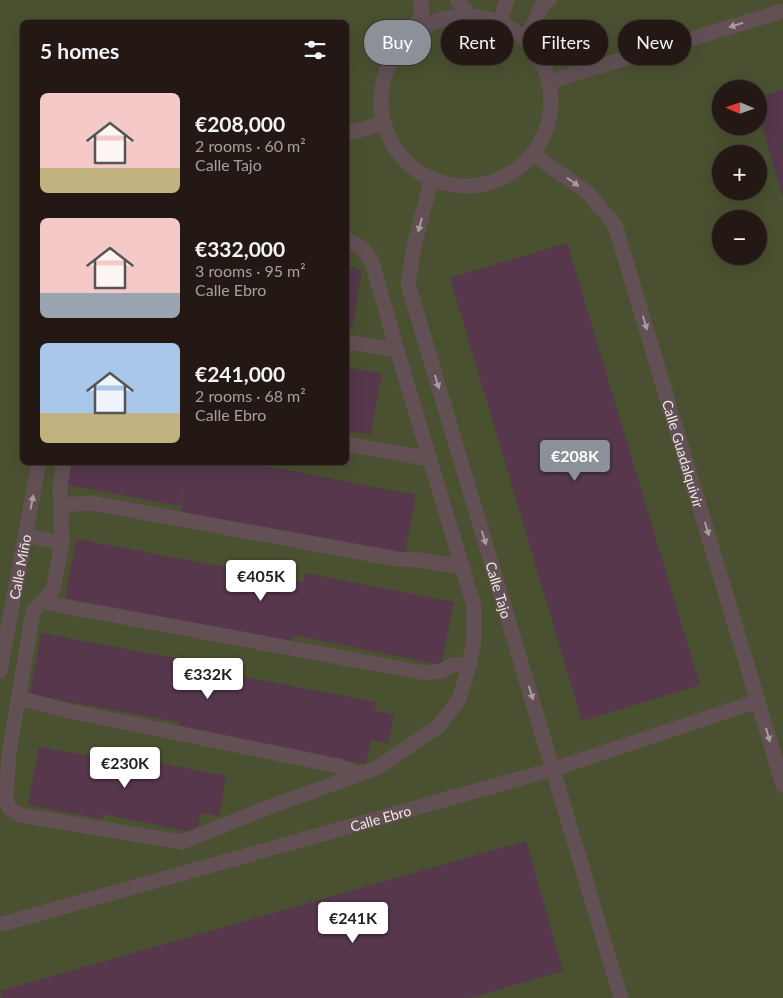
<!DOCTYPE html>
<meta charset="utf-8">
<style>
body{margin:0;font-family:Lato,sans-serif;background:#2b211d;color:#f1f3f6;height:100vh;display:flex;flex-direction:column;font-size:19px;white-space:nowrap}
*{box-sizing:border-box;margin:0}
p{font-size:16px;color:#a3a0a0}
.icon{flex:none;width:28px;height:28px;fill:none;stroke:currentColor;stroke-width:2;stroke-linecap:round;stroke-linejoin:round}
.map{position:relative;flex:1;overflow:hidden}
.sheet{position:absolute;left:20px;top:20px;width:329px;height:445px;display:flex;flex-direction:column;background:#231814;border-radius:8px;box-shadow:0 5px 20px #0002,0 0 0 1px #403734}
.sheet>*{flex:none}
.guide{position:absolute;left:364px;top:20px;width:344px;height:45px;display:flex;gap:10px}
.needle{width:32px;rotate:272deg}
.fabs{position:absolute;left:712px;top:80px;display:grid;gap:10px}
.fabs a{display:grid;place-items:center;width:55px;height:55px;border-radius:50%;background:#231814;box-shadow:0 5px 20px #0002,0 0 0 1px #403734;font-size:25px}
.price{position:absolute;translate:-50% -42px;padding:0 11px;border-radius:5px;background:#fff;color:#222;font-size:16px;line-height:32px;filter:drop-shadow(0 1px 2px #0008)}
.price::after{content:'';position:absolute;left:50%;top:30px;width:15px;height:11px;margin-left:-8px;background:inherit;clip-path:polygon(0 0,100% 0,50% 100%)}
.price.selected{background:#8c9099;color:#fff}
ul{padding:0;list-style:none}
li{display:flex;align-items:center;gap:15px;height:125px;padding:0 20px}
li span{display:grid;place-items:center;flex:none;width:140px;height:100px;border-radius:8px;color:#555}
li>.icon{margin-inline-start:auto}
span .icon{width:60px;height:60px;fill:#fffc;stroke-width:1}
li b{font-size:21px}
h2{display:flex;justify-content:space-between;align-items:center;height:60px;padding:0 20px;font-size:21px}
.tag{padding:0 18px;border-radius:22px;background:#231814;box-shadow:0 5px 20px #0002,0 0 0 1px #403734;font-size:18px;line-height:45px}
.tag.selected{background:#8c9099;color:#fff}
.map>svg:first-child{display:block}
.green{fill:#4a5130;fill-rule:evenodd}
.building{fill:#56374c}
.lines{fill:none;stroke-linecap:round;stroke-linejoin:round}
.minor{stroke:#625055;stroke-width:15}
.oneway{fill:#aa9c9c}
.labels{text-anchor:middle;dominant-baseline:central;stroke-width:4;stroke-linejoin:round;paint-order:stroke}
.street-label{font-size:14px;fill:#f3e8e4;stroke:#251611}
</style>
<div class="map">
<svg width="783" height="998" viewBox="0 0 783 998">
<rect width="100%" height="100%" fill="#2f201a"/>
<!-- green -->
<path class="green" d="M0,0H783V998H0ZM22,22H346V462H22ZM721,89H759V126H721ZM721,154H759V191H721ZM721,219H759V256H721Z"/>
<!-- building -->
<g class="building">
<path d="M783,90V197L759,117V97Z"/>
<path d="M567,243L700,685L582,721L450,278Z"/>
<path d="M346,267L362,270L352,329L346,328Z"/>
<path d="M346,367L382,374L370,435L346,430Z"/>
<path d="M71,462H245L416,495L405,555L180,514L186,478L180,506L67,485Z"/>
<path d="M76,539L303,582L305,573L454,602L441,665L293,635L291,642L65,599Z"/>
<path d="M41,633L190,661L189,667L377,702L375,711L394,714L388,744L371,740L366,764L178,729L179,722L30,695Z"/>
<path d="M39,747L113,760L115,754L226,776L219,816L201,813L196,833L103,814L102,819L28,805Z"/>
<path d="M526,841L563,971L469,998H2L0,991Z"/>
</g>
<g class="lines">
<!-- minor -->
<g class="minor">
<path d="M457,0L469,15"/>
<circle cx="466" cy="101" r="85"/>
<path d="M500,22L507,0"/>
<path d="M411,33L422,15L421,0"/>
<path d="M526,39L543,4L549,0"/>
<path d="M548,82L783,11"/>
<path d="M346,134L383,123"/>
<path id="s1" d="M533,154L588,193L615,225L783,785"/>
<path id="s2" d="M432,178L414,246L408,284L621,998"/>
<path d="M346,342L397,350"/>
<path d="M346,444L430,459"/>
<path d="M61,505L92,503L397,559L420,560L463,567"/>
<path d="M26,535L62,543L60,486L64,462"/>
<path d="M62,543L53,590L33,612L9,753L6,798L9,808L20,815L182,842L269,807L377,768L439,726L459,699L468,670L474,642V606L397,350L372,262L361,247L346,239"/>
<path d="M42,602L425,673L442,671L452,665L470,664"/>
<path id="s3" d="M0,671L39,462"/>
<path d="M19,698L64,710L339,766L360,774"/>
<path id="s4" d="M0,924L6,923L554,769L758,701"/>
</g>
</g>
<!-- one-way arrows -->
<defs><path id="oneway-solid" d="M-6-.8H1V-3.2L6.5 0L1 3.2V.8H-6Z" transform="scale(1.25)"/></defs>
<g class="oneway">
<use href="#oneway-solid" transform="translate(736 25) rotate(163)"/>
<use href="#oneway-solid" transform="translate(573 182) rotate(35)"/>
<use href="#oneway-solid" transform="translate(420 225) rotate(105)"/>
<use href="#oneway-solid" transform="translate(645 323) rotate(73)"/>
<use href="#oneway-solid" transform="translate(437 382) rotate(73)"/>
<use href="#oneway-solid" transform="translate(32 502) rotate(-79)"/>
<use href="#oneway-solid" transform="translate(707 529) rotate(73)"/>
<use href="#oneway-solid" transform="translate(484 538) rotate(73)"/>
<use href="#oneway-solid" transform="translate(531 693) rotate(73)"/>
<use href="#oneway-solid" transform="translate(768 735) rotate(74)"/>
</g>
<g class="labels">
<!-- street labels -->
<g class="street-label">
<text stroke="none"><textPath href="#s1" startOffset="348">Calle Guadalquivir</textPath></text>
<text stroke="none"><textPath href="#s3" startOffset="106">Calle Miño</textPath></text>
<text stroke="none"><textPath href="#s2" startOffset="428">Calle Tajo</textPath></text>
<text stroke="none"><textPath href="#s4" startOffset="395">Calle Ebro</textPath></text>
</g>
</g>
</svg>
<div class="fabs">
<a><svg class="needle" viewBox="-14 -14 28 28"><path d="M0-13l5 13h-10z" fill="#e53935"/><path d="M0 13l5-13h-10z" fill="#a3a0a0"/></svg></a>
<a>+</a>
<a>−</a>
</div>
<b class="price selected" style="left:575px;top:482px">€208K</b>
<b class="price" style="left:261px;top:602px">€405K</b>
<b class="price" style="left:208px;top:700px">€332K</b>
<b class="price" style="left:125px;top:789px">€230K</b>
<b class="price" style="left:353px;top:944px">€241K</b>
<div class="guide">
<a class="tag selected">Buy</a>
<a class="tag">Rent</a>
<a class="tag">Filters</a>
<a class="tag">New</a>
</div>
<section class="sheet">
<h2>5 homes<svg class="icon" aria-label="filters" viewBox="0 0 24 24"><path d="M4 7h16M4 17h16"/><circle cx="9" cy="7" r="2"/><circle cx="15" cy="17" r="2"/></svg></h2>
<ul>
<li><span style="background:linear-gradient(#f6c9c9 75%,#c2b280 0)"><svg class="icon" aria-label="home" viewBox="0 0 24 24"><path d="M3 11l9-7 9 7M6 9v11h12V9"/></svg></span><div><b>€208,000</b><p>2 rooms · 60 m²</p><p>Calle Tajo</p></div></li>
<li><span style="background:linear-gradient(#f6c9c9 75%,#9aa5b1 0)"><svg class="icon" aria-label="home" viewBox="0 0 24 24"><path d="M3 11l9-7 9 7M6 9v11h12V9"/></svg></span><div><b>€332,000</b><p>3 rooms · 95 m²</p><p>Calle Ebro</p></div></li>
<li><span style="background:linear-gradient(#a9c7e8 70%,#c2b280 0)"><svg class="icon" aria-label="home" viewBox="0 0 24 24"><path d="M3 11l9-7 9 7M6 9v11h12V9"/></svg></span><div><b>€241,000</b><p>2 rooms · 68 m²</p><p>Calle Ebro</p></div></li>
</ul>
</section>
</div>
